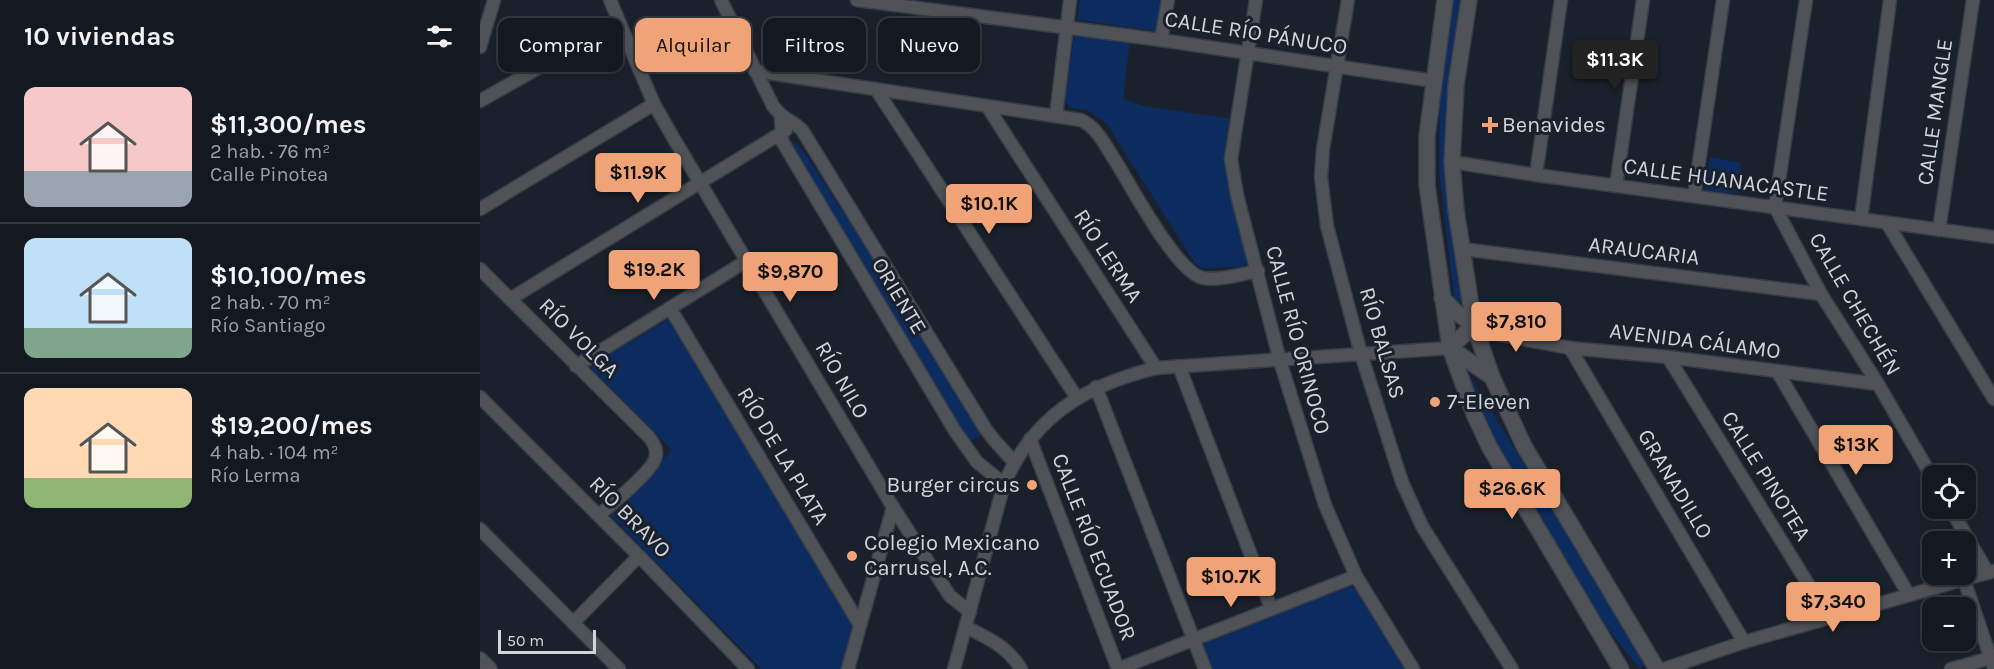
<!DOCTYPE html>
<html lang="es">
<meta charset="utf-8">
<style>
body{margin:0;font-family:Karla,sans-serif;background:#21262e;color:#f1f3f6;height:100vh;display:flex;flex-direction:column;font-size:22px;white-space:nowrap}
*{box-sizing:border-box;margin:0}
p{font-size:20px;color:#9da0a5}
.icon{flex:none;width:33px;height:33px;fill:none;stroke:currentColor;stroke-width:2;stroke-linecap:round;stroke-linejoin:round}
.map{position:relative;flex:1;overflow:hidden}
.side{display:flex;flex-direction:column;background:#141921;width:480px}
.side>*{flex:none}
.top-card{position:absolute;left:18px;top:18px;width:570px;height:54px;display:flex;gap:12px}
.tools{position:absolute;left:1442px;top:465px;display:grid;gap:12px}
.tools a{display:grid;place-items:center;width:54px;height:54px;border-radius:12px;background:#141921;box-shadow:0 3px 9px #0003,0 0 0 2px #33383f;font-size:30px}
.scale{position:absolute;left:18px;bottom:15px;width:98px;box-sizing:border-box;padding-left:6px;border:3px solid #d0d5dc;border-top:0;font-size:16px;line-height:21px;white-space:nowrap;color:#d0d5dc;-webkit-text-stroke:4px #1b212c;paint-order:stroke}
.price{position:absolute;translate:-50% -51px;padding:0 14px;border-radius:6px;background:#efa377;color:#111;font-size:20px;line-height:39px;filter:drop-shadow(0 2px 3px #0008)}
.price::after{content:'';position:absolute;left:50%;top:36px;width:18px;height:14px;margin-left:-9px;background:inherit;clip-path:polygon(0 0,100% 0,50% 100%)}
.price.on{background:#222;color:#fff}
ul{padding:0;list-style:none}
li{display:flex;align-items:center;gap:18px;height:150px;padding:0 24px}
li+li{border-top:2px solid #33383f}
li span{display:grid;place-items:center;flex:none;width:168px;height:120px;border-radius:12px;color:#555}
li>.icon{margin-inline-start:auto}
span .icon{width:72px;height:72px;fill:#fffc;stroke-width:1}
li b{font-size:26px}
h2{display:flex;justify-content:space-between;align-items:center;height:72px;padding:0 24px;font-size:26px}
.pill{padding:0 21px;border-radius:12px;background:#141921;box-shadow:0 3px 9px #0003,0 0 0 2px #33383f;font-size:21px;line-height:54px}
.pill.on{background:#efa377;color:#111}
main{display:flex;flex:1;min-height:0}
.map>svg:first-child{display:block}
.green{fill:#0c2b5e}
.lines{fill:none;stroke-linecap:round;stroke-linejoin:round}
.minor-casing{stroke:#383e48;stroke-width:15}
.tertiary-casing{stroke:#383e48;stroke-width:18}
.minor{stroke:#4f5358;stroke-width:12}
.tertiary{stroke:#4f5358;stroke-width:15}
.poi-dot{fill:#efa377;stroke:#1b212c;stroke-width:2}
.labels{text-anchor:middle;dominant-baseline:central;stroke-width:6;stroke-linejoin:round;paint-order:stroke}
.street-label{font-size:22px;fill:#d0d5dc;stroke:#1b212c}
.poi-label{font-size:22px;fill:#d0d5dc;stroke:#1b212c;text-anchor:start}
</style>
<main>
<section class="side">
<h2>10 viviendas<svg class="icon" aria-label="filters" viewBox="0 0 24 24"><path d="M4 7h16M4 17h16"/><circle cx="9" cy="7" r="2"/><circle cx="15" cy="17" r="2"/></svg></h2>
<ul>
<li><span style="background:linear-gradient(#f6c9c9 70%,#9aa5b1 0)"><svg class="icon" aria-label="home" viewBox="0 0 24 24"><path d="M3 11l9-7 9 7M6 9v11h12V9"/></svg></span><div><b>$11,300/mes</b><p>2 hab. · 76 m²</p><p>Calle Pinotea</p></div></li>
<li><span style="background:linear-gradient(#bfe0f5 75%,#7fa58c 0)"><svg class="icon" aria-label="home" viewBox="0 0 24 24"><path d="M3 11l9-7 9 7M6 9v11h12V9"/></svg></span><div><b>$10,100/mes</b><p>2 hab. · 70 m²</p><p>Río Santiago</p></div></li>
<li><span style="background:linear-gradient(#ffd9b3 75%,#8fb573 0)"><svg class="icon" aria-label="home" viewBox="0 0 24 24"><path d="M3 11l9-7 9 7M6 9v11h12V9"/></svg></span><div><b>$19,200/mes</b><p>4 hab. · 104 m²</p><p>Río Lerma</p></div></li>
</ul>
</section>
<div class="map">
<svg width="1514" height="669" viewBox="0 0 1514 669">
<rect width="100%" height="100%" fill="#1b212c"/>
<!-- green -->
<g class="green">
<path d="M600,0H683L678,31L597,20Z"/>
<path d="M973,0H983L968,99L983,300L979,303L974,297L959,170L960,90Z"/>
<path d="M595,30L650,40L643,99L664,106L752,119L745,170L768,260L764,266L724,269L716,265L627,124L607,110L590,108L585,101Z"/>
<path d="M312,140L324,152L479,390L501,435L486,444L307,144Z"/>
<path d="M1230,157L1261,163L1257,194L1225,190Z"/>
<path d="M189,319L374,625L361,669H281L130,515L192,450L109,366Z"/>
<path d="M989,374L1166,664L1159,668L1120,619L1012,434Z"/>
<path d="M868,586L876,589L925,669H731L723,648L726,641Z"/>
</g>
<g class="lines">
<!-- minor casing -->
<g class="minor-casing">
<g id="minor">
<path d="M130,0L174,104L194,139L413,507L470,596L490,612"/>
<path d="M241,0L293,106C303,120 311,119 322,130L505,428L514,440L534,462"/>
<path d="M377,0L681,40L954,81"/>
<path d="M776,0L751,159L757,195L800,361L845,505L876,576L933,669"/>
<path d="M868,0L843,149L841,177L847,226L881,354L922,482L942,526L1032,669"/>
<path d="M1326,0L1295,207L1341,294L1398,384L1452,477"/>
<path d="M681,40L688,0"/>
<path d="M0,47L14,0"/>
<path d="M275,71L601,120C618,128 626,147 636,162C651,186 697,273 723,278C739,281 761,274 778,271"/>
<path d="M396,89L597,398"/>
<path d="M0,101L139,22"/>
<path d="M507,106L676,368"/>
<path d="M576,116L590,0"/>
<path d="M301,117L302,141L475,431L497,462L524,484"/>
<path d="M972,162L1056,175L1514,237"/>
<path d="M1056,175L1081,0"/>
<path d="M1136,186L1163,0"/>
<path d="M1214,196L1243,0"/>
<path d="M0,209L174,104"/>
<path d="M1381,219L1410,0"/>
<path d="M1407,223L1514,399"/>
<path d="M1459,230L1493,0"/>
<path d="M982,249L1341,294"/>
<path d="M0,269L169,437C174,443 178,451 175,459C171,472 131,505 119,515"/>
<path d="M30,299L306,130"/>
<path d="M190,308L380,625"/>
<path d="M994,325L1016,334L1090,348L1188,357L1398,384"/>
<path d="M1090,348L1264,642"/>
<path d="M1188,357L1349,618"/>
<path d="M96,366L268,260"/>
<path d="M699,366L791,608"/>
<path d="M1297,371L1429,595"/>
<path d="M616,387L725,669"/>
<path d="M0,397L159,556L268,669"/>
<path d="M550,439L638,669"/>
<path d="M1470,508L1508,573"/>
<path d="M0,529L139,669"/>
<path d="M1484,580L1514,668"/>
<path d="M93,623L159,556"/>
<path d="M486,627C508,638 528,647 541,669"/>
<path d="M368,669L413,507"/>
<path d="M474,669L524,484C555,415 604,386 676,368L970,348"/>
<path d="M638,669L876,576"/>
<path d="M1184,669L1264,642L1514,571"/>
<path d="M1471,669L1514,657"/>
</g>
</g>
<!-- tertiary casing -->
<g class="tertiary-casing">
<g id="tertiary">
<path d="M965,0L947,136V185L970,348L994,414L1010,448L1141,669"/>
<path d="M989,0L976,85L972,162L976,210L994,325L1012,377L1044,446L1177,669"/>
<path d="M962,298L977,313L994,325L970,348"/>
<path d="M970,348L1012,377"/>
<path d="M0,660L9,669"/>
</g>
</g>
<!-- minor -->
<use href="#minor" class="minor"/>
<!-- tertiary -->
<use href="#tertiary" class="tertiary"/>
</g>
<!-- markers -->
<g class="poi-dot">
<path d="M1007 116h6v6h6v6h-6v6h-6v-6h-6v-6h6z"/>
<circle cx="955" cy="402" r="6"/>
<circle cx="552" cy="485" r="6"/>
<circle cx="372" cy="556" r="6"/>
</g>
<g class="labels">
<!-- street labels -->
<g class="street-label">
<text transform="translate(776 33) rotate(9)">CALLE RÍO PÁNUCO</text>
<text transform="translate(1455 112) rotate(-82)">CALLE MANGLE</text>
<text transform="translate(1246 180) rotate(8)">CALLE HUANACASTLE</text>
<text transform="translate(1164 251) rotate(7)">ARAUCARIA</text>
<text transform="translate(628 256) rotate(57)">RÍO LERMA</text>
<text transform="translate(419 296) rotate(59)">ORIENTE</text>
<text transform="translate(1375 304) rotate(60)">CALLE CHECHÉN</text>
<text transform="translate(99 338) rotate(45)">RÍO VOLGA</text>
<text transform="translate(818 340) rotate(75)">CALLE RÍO ORINOCO</text>
<text transform="translate(1215 341) rotate(7)">AVENIDA CÁLAMO</text>
<text transform="translate(902 343) rotate(74)">RÍO BALSAS</text>
<text transform="translate(362 380) rotate(60)">RÍO NILO</text>
<text transform="translate(303 456) rotate(59)">RÍO DE LA PLATA</text>
<text transform="translate(1286 476) rotate(58)">CALLE PINOTEA</text>
<text transform="translate(1195 484) rotate(59)">GRANADILLO</text>
<text transform="translate(150 517) rotate(45)">RÍO BRAVO</text>
<text transform="translate(614 547) rotate(69)">CALLE RÍO ECUADOR</text>
</g>
<!-- poi labels -->
<g class="poi-label">
<text x="1022" y="125">Benavides</text>
<text x="967" y="402">7-Eleven</text>
<text x="540" y="485" text-anchor="end">Burger circus</text>
<text x="384" y="543">Colegio Mexicano<tspan x="384" dy="25">Carrusel, A.C.</tspan></text>
</g>
</g>
</svg>
<div class="tools">
<a><svg class="icon" aria-label="locate" viewBox="0 0 24 24"><circle cx="12" cy="12" r="6"/><path d="M12 2v4M12 18v4M2 12h4M18 12h4"/></svg></a>
<a>+</a>
<a>−</a>
</div>
<div class="scale">50 m</div>
<b class="price on" style="left:1135px;top:91px">$11.3K</b>
<b class="price" style="left:158px;top:204px">$11.9K</b>
<b class="price" style="left:509px;top:235px">$10.1K</b>
<b class="price" style="left:174px;top:301px">$19.2K</b>
<b class="price" style="left:310px;top:303px">$9,870</b>
<b class="price" style="left:1036px;top:353px">$7,810</b>
<b class="price" style="left:1376px;top:476px">$13K</b>
<b class="price" style="left:1032px;top:520px">$26.6K</b>
<b class="price" style="left:751px;top:608px">$10.7K</b>
<b class="price" style="left:1353px;top:633px">$7,340</b>
<div class="top-card">
<a class="pill">Comprar</a>
<a class="pill on">Alquilar</a>
<a class="pill">Filtros</a>
<a class="pill">Nuevo</a>
</div>
</div>
</main>
